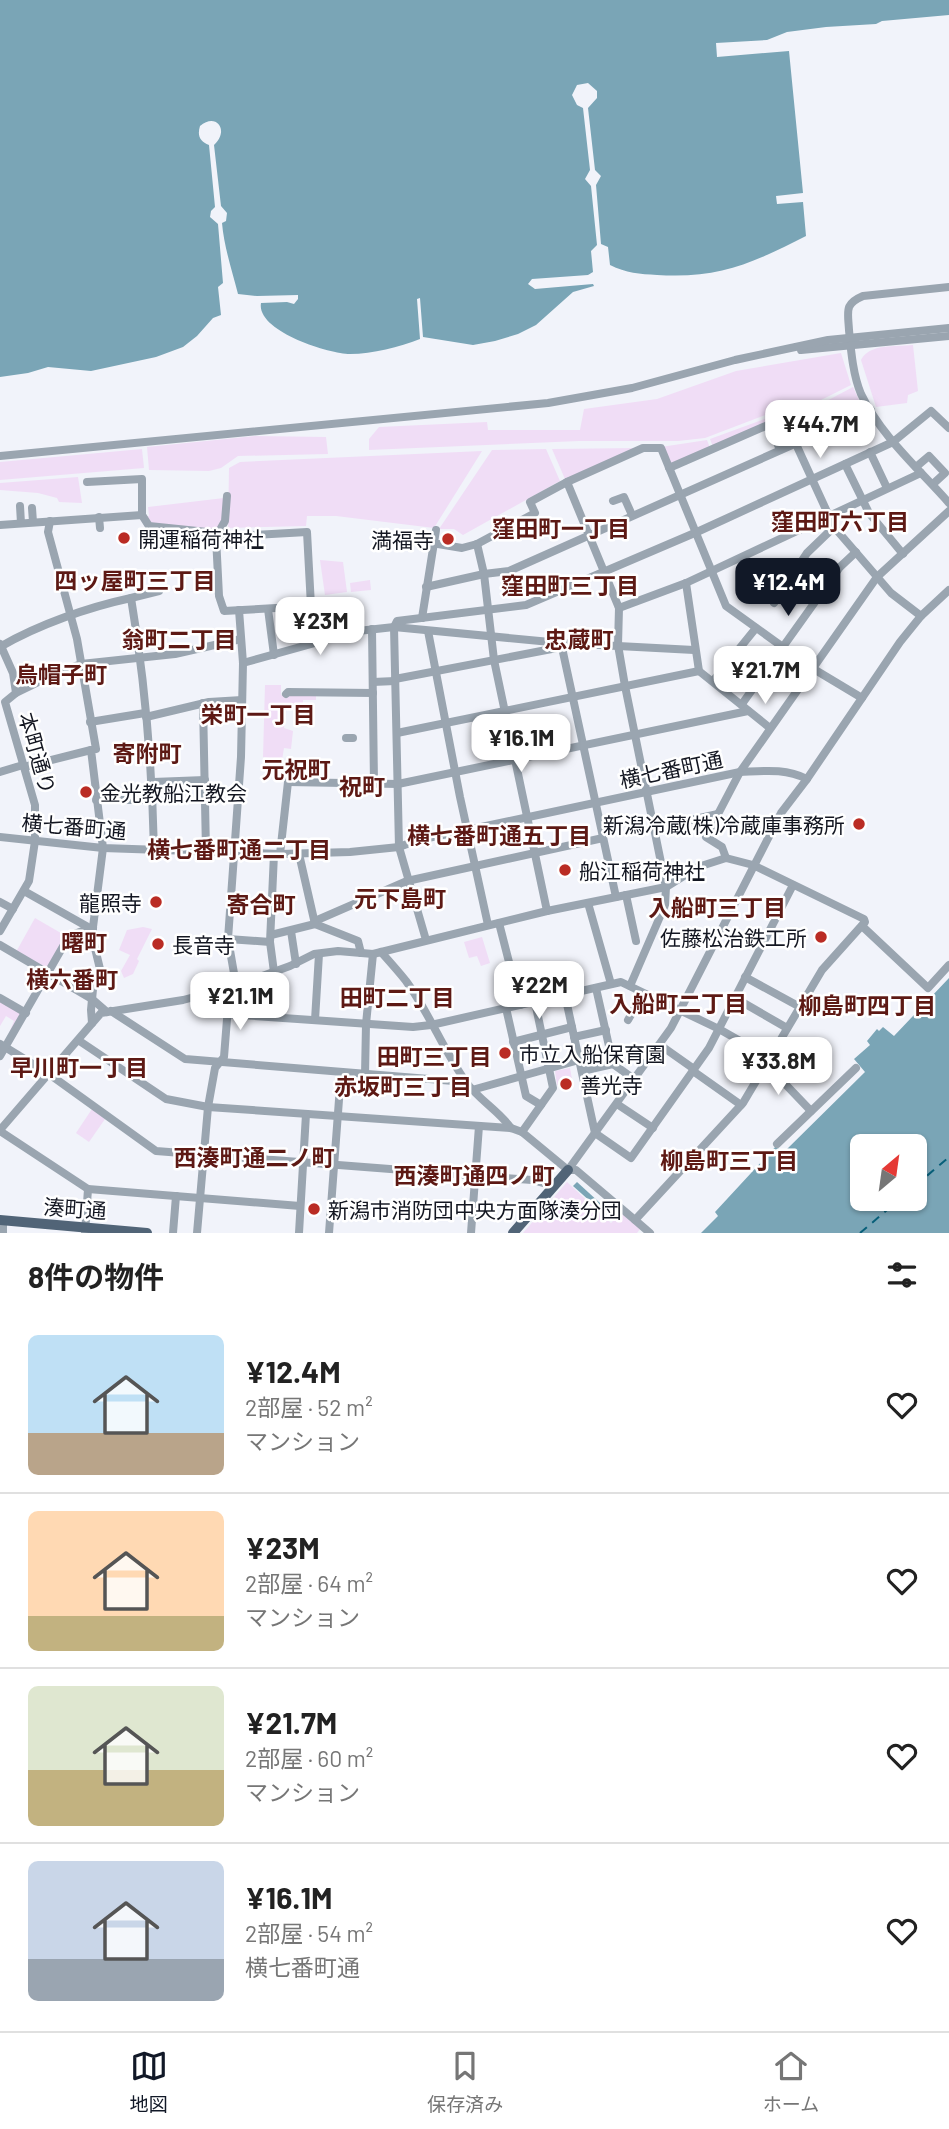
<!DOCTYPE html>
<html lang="ja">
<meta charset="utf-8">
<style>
body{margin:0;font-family:Barlow,"Noto Sans JP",sans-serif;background:#f2f2f2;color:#222;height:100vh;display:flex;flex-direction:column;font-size:26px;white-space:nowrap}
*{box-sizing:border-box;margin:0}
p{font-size:23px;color:#767676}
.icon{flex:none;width:38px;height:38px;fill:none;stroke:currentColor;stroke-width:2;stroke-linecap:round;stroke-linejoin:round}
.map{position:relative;height:1233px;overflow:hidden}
.sheet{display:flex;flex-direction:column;background:#fff;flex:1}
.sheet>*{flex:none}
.needle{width:46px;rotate:29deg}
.buttons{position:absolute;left:850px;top:1134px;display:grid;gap:14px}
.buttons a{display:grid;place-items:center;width:77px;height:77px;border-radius:10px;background:#fff;box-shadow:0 2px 5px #0004;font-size:35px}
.price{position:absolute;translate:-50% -60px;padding:0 16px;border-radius:14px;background:#fff;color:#222;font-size:23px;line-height:46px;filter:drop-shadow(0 2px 4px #0008)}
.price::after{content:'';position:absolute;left:50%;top:42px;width:21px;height:16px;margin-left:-10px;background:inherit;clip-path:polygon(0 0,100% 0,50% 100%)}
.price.selected{background:#111827;color:#fff}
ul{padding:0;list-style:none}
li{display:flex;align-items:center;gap:21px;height:175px;padding:0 28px}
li+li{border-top:2px solid #e0e0e0}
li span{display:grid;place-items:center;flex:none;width:196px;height:140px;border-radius:10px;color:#555}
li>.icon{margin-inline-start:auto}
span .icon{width:84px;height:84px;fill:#fffc;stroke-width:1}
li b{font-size:30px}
h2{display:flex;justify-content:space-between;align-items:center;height:84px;padding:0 28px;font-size:30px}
.tab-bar{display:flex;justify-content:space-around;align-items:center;height:98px;border-top:2px solid #e0e0e0;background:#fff;font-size:19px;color:#767676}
.tab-bar a{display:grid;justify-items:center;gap:4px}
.tab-bar .selected{color:#111827}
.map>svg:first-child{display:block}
.green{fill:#f0ddf6}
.water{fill:#7aa5b6;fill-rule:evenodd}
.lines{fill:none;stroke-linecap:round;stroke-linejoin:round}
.ferry{stroke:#085f79;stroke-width:2;stroke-dasharray:9 7;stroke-linecap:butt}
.minor{stroke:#9aa5b0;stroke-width:8}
.major{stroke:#516477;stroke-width:10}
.poi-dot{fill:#ba2c24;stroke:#fff;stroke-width:2.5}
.labels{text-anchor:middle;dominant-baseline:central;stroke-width:5;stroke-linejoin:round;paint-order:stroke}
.poi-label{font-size:21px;fill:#131621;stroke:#fff;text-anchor:start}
.street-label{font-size:21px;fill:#131621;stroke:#fff}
.neighbourhood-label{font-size:23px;font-weight:bold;fill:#5d1914;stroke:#fff}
</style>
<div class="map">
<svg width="949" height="1233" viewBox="0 0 949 1233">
<rect width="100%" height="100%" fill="#f1f3fa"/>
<!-- green -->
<g class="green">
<path d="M913,345L918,391L908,395L907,403L876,407L861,360C870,343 895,347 913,345Z"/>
<path d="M841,353L851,385L821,400L781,409L705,438L678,441H579L369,450V439L379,427L487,422L488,430H580L584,409L657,399L736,371Z"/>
<path d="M853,387L859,400L787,417L785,412L819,405Z"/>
<path d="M781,413L783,417L713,447L710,439Z"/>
<path d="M255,436L326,437L328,454L238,456L221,468L209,471L149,470L147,447Z"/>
<path d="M707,440L710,448L670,465L661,447Z"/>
<path d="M637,448L565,479L552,449Z"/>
<path d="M142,449L144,468L0,480V462Z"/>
<path d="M546,449L560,481L463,535L454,529H439L492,450Z"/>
<path d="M482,451L434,528L336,516H307L306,526L228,528L229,468L240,462Z"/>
<path d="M78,477L82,503L59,502L57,498L38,493L0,490V483Z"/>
<path d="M224,498L223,520L216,530L152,524L146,517L149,516L148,507Z"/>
<path d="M320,560L343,562L347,592L325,595Z"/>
<path d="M370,580L371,590L351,592L350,583Z"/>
<path d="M265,685H281V695L316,694V700H303V706H287L284,728L293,731L291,749L284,748L282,760L263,757Z"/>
<path d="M35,918L66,936L47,970L16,952Z"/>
<path d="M143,927L152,929L137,959L139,961L133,974L124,978L121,971L130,955L119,950L127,930Z"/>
<path d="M482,937L490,963L481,966L477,956L469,958L464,942Z"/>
<path d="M0,999L22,1012L8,1035L14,1021L6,1016L0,1026Z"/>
<path d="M570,1068L572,1079L557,1085L555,1071Z"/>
<path d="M92,1109L105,1119L89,1142L76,1133Z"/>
<path d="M567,1182L611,1223L621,1213L640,1229L637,1233H523Z"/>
</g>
<!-- water -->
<g class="water">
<path d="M0,0H949V15L882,21L876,24L826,27L787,32L767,40L716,43L717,57L789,51L803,193L776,196L777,204L803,202L806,236C753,263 719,279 657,275C640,274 626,273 610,265L608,247L601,244L596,185L601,176L595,170L588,108L597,98V91L588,83L577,85L572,95L577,105L583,108L590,170L585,179L591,186L597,245L591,251L593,272L588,275L532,279L528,284L535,289L593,284L594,286L573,292L536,325L518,334L495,341L473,345L423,337L420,298L417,299L420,339C399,347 373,354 350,354C329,354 256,331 261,303L287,302L294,304L298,299V295L257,296L238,294C232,270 224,247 222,223L226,221L227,213L221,206L214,145C230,130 216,112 200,126C197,136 200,141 209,145L215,207L211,211L210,217L218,224L223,283L218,287L221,315L213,318L197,336L183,347L156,357L91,371L48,367L28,373L0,377Z"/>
<path d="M949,978V1233H701L718,1216L715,1212L776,1146L783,1153L865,1072L854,1059L870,1045L867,1041L877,1029L879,1031L883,1027L894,1036ZM863,1146H915V1199H863Z"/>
<path d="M577,1182L612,1214L609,1218L573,1186Z"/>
</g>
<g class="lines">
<!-- ferry -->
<g class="ferry">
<path d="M915,1186L949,1157"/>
<path d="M860,1233L900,1199"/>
</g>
<!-- minor -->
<g class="minor">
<path d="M949,287L863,296C844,304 848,311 849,330C851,351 853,375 861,394C881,436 919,469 949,503"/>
<path d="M801,350L949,336"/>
<path d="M774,435L780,450"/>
<path d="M870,452L887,488"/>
<path d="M0,456L548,403L632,388L735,360L828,340L949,328"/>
<path d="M845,464L869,513L903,554"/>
<path d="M916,467L929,456L945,473L933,484"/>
<path d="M669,468L784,418L834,527L891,593L921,616"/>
<path d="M87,482L142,479V515L149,526L217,533"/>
<path d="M567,482L619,608L618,645L625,686L666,887L665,905L630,986"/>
<path d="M227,496L225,521L216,537L219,596L224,611L311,606"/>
<path d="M613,501L624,497L632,515"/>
<path d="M20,506L21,523"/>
<path d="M32,508L33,522"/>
<path d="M99,517L100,528"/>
<path d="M50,521L48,532L77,639L96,749L91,750L103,848L93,927V940L100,969L93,989L91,1010L92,1023"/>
<path d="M0,525L142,515"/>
<path d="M216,537L307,532L311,606L320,641"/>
<path d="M432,543L462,548L477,544L535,513L530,502L567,482L643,448H661L726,606L812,668L862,698"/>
<path d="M477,544L484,574L494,660L547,911"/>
<path d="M686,583L699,671L770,728"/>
<path d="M426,587L484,574L509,571L871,410"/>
<path d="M131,598L159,591"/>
<path d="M774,603L807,553L834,527"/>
<path d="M619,608L686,583L921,473"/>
<path d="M268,609L274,655"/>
<path d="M422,618L436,530"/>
<path d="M372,629L374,784"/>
<path d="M428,631L460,797L488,925"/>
<path d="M561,643L616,897"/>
<path d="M0,644L13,673L16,693L5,702L35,805V841L29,881L0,931"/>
<path d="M0,647C37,625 89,607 131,598C145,681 152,766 154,850"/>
<path d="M243,663L358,631L394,627L561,643L694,650"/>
<path d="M395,679L562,647"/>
<path d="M713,681L756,628"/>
<path d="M373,682L395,681"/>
<path d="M16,693L57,673L81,664L175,654L241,639"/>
<path d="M286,694L288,692L373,693"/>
<path d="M203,703L206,851"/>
<path d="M742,704L840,567L856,552"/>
<path d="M146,717L209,702L242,700"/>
<path d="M90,722L145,713"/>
<path d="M397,733L699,671"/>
<path d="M346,738H353"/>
<path d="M24,767L91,750"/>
<path d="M0,772L23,765"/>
<path d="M153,782L205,780"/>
<path d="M288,782L398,784L748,711"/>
<path d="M96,800H153"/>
<path d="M654,828L718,814"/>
<path d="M0,837L103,848L280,854L350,852L399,847L418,840L467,830L740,772C764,771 785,768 807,779"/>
<path d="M280,854L290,764"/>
<path d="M299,854L315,924L358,941L361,953"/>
<path d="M726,858L722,847L706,837L740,772L877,577L949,511"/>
<path d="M24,891L88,927"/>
<path d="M626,895L636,941"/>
<path d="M0,902L13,909"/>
<path d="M588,903L611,984"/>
<path d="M315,921L407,881L603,838"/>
<path d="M499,923L520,1005"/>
<path d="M862,926L928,988L949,965"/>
<path d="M291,931L296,964"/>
<path d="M271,935L315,924"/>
<path d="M228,939L270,942"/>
<path d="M426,940L399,847L394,627L397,621L526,605L697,532L893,442L931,411L949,428"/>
<path d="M0,945L92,999L107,1012"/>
<path d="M381,952C389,961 398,971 406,981C429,1012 443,1050 466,1082C479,1100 498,1110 511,1128"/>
<path d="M274,972L270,942L274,854"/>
<path d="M745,977L800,1007"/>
<path d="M596,988L613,1064L634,1079"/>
<path d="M565,995L595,1133L631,1158L709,1048L793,885"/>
<path d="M0,998L26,1013"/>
<path d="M735,998L787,1028"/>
<path d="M506,1008L526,1096L541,1105"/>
<path d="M111,1011L185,1059L466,1082"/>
<path d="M226,1014L413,1027L431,1025L621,982L719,1029L770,1058"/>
<path d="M315,1020L319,954"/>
<path d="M628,1020L643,994"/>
<path d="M574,1037L606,1030"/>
<path d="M513,1042L572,1027"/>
<path d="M0,1044L49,1074L156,1151L532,1180L554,1186"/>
<path d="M660,1045L694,1069"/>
<path d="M0,1056L69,936L93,927"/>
<path d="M766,1064L811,1111"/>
<path d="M582,1071L613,1064"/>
<path d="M693,1071L741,1105"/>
<path d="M365,1075L366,1024L373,954"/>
<path d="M472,1090L579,1060"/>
<path d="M617,1104L653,1128"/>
<path d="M0,1130L101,1013L183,1000L232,987L290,966L314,954L338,951L373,954L547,911L666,887L698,867L726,858L753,865L864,919L865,922L822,970L743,1103L635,1220L576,1170H568L522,1132L511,1128L208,1107L166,1099L78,1040"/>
<path d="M0,1131L88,1189L300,1206"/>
<path d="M522,1132L553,1088L535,1002"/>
<path d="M777,1144L856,1068"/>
<path d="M568,1170L671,1028L781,813L807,779L900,642L921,616L949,590"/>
<path d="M635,1220L650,1233"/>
<path d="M3,1233V1222"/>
<path d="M85,1233L88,1189"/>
<path d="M173,1233L176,1196"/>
<path d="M197,1233L208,1107L215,1068L224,1057L229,994L235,979L228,939L241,757L243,663L239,610"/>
<path d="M299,1233L306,1114"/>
<path d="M329,1233L341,1073"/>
<path d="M471,1233L479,1126"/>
</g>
<!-- major -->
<g class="major">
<path d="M0,1220L147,1233"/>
<path d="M513,1233L568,1170"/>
</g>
</g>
<!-- markers -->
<g class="poi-dot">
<circle cx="124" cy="538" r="7"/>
<circle cx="448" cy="539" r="7"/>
<circle cx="86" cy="792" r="7"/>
<circle cx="859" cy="824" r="7"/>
<circle cx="565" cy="870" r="7"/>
<circle cx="156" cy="902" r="7"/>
<circle cx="821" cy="937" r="7"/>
<circle cx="158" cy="944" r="7"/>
<circle cx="505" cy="1053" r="7"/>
<circle cx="566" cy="1084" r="7"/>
<circle cx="314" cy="1209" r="7"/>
</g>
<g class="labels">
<!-- poi labels -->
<g class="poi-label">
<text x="138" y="538">開運稲荷神社</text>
<text x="434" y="539" text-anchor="end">満福寺</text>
<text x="100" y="792">金光教船江教会</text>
<text x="845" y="824" text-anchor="end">新潟冷蔵(株)冷蔵庫事務所</text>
<text x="579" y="870">船江稲荷神社</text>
<text x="142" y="902" text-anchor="end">龍照寺</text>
<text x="807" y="937" text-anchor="end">佐藤松治鉄工所</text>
<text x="172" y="944">長音寺</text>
<text x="519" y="1053">市立入船保育園</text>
<text x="580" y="1084">善光寺</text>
<text x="328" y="1209">新潟市消防団中央方面隊湊分団</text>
</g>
<!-- street labels -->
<g class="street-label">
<text transform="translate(38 753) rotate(74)">本町通り</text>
<text transform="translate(671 769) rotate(-12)">横七番町通</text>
<text transform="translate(74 826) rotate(5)">横七番町通</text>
<text transform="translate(75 1208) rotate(4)">湊町通</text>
</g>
<!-- neighbourhood labels -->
<g class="neighbourhood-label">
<text x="840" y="521">窪田町六丁目</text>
<text x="561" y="528">窪田町一丁目</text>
<text x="135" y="580">四ッ屋町三丁目</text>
<text x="570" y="585">窪田町三丁目</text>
<text x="179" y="639">翁町二丁目</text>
<text x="579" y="639">忠蔵町</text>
<text x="61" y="674">烏帽子町</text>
<text x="258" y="714">栄町一丁目</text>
<text x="147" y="753">寄附町</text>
<text x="296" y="769">元祝町</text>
<text x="362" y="786">祝町</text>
<text x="499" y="835">横七番町通五丁目</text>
<text x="239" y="849">横七番町通二丁目</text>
<text x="400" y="898">元下島町</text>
<text x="261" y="904">寄合町</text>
<text x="717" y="907">入船町三丁目</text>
<text x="84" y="942">曙町</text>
<text x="72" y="979">横六番町</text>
<text x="397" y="997">田町二丁目</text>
<text x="678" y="1003">入船町二丁目</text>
<text x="867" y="1005">柳島町四丁目</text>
<text x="434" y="1056">田町三丁目</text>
<text x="79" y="1067">早川町一丁目</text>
<text x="403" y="1086">赤坂町三丁目</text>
<text x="254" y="1157">西湊町通二ノ町</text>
<text x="729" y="1160">柳島町三丁目</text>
<text x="474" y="1175">西湊町通四ノ町</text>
</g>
</g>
</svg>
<div class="buttons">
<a><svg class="needle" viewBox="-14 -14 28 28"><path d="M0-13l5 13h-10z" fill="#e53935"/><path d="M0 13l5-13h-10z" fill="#767676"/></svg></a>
</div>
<b class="price" style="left:820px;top:460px">¥44.7M</b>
<b class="price selected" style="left:788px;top:618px">¥12.4M</b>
<b class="price" style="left:320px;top:657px">¥23M</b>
<b class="price" style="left:765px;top:706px">¥21.7M</b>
<b class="price" style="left:521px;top:774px">¥16.1M</b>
<b class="price" style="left:539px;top:1021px">¥22M</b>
<b class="price" style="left:240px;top:1032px">¥21.1M</b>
<b class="price" style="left:778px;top:1097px">¥33.8M</b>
</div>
<section class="sheet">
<h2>8件の物件<svg class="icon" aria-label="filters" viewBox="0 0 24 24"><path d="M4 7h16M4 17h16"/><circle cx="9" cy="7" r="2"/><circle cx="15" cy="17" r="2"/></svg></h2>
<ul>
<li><span style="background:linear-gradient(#bfe0f5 70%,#b9a48a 0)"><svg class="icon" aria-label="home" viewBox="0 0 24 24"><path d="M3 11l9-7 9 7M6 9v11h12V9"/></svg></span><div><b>¥12.4M</b><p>2部屋 · 52 m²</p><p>マンション</p></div><svg class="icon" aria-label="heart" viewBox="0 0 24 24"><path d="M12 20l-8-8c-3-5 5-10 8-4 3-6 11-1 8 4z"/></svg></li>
<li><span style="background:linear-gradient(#ffd9b3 75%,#c2b280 0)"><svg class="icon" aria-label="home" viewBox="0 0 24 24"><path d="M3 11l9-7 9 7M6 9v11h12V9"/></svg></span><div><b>¥23M</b><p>2部屋 · 64 m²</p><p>マンション</p></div><svg class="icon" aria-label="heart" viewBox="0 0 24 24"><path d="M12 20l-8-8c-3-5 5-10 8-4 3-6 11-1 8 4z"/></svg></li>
<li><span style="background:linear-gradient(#dfe7d0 60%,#c2b280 0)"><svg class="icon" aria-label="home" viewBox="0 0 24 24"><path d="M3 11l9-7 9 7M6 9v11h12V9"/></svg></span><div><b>¥21.7M</b><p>2部屋 · 60 m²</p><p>マンション</p></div><svg class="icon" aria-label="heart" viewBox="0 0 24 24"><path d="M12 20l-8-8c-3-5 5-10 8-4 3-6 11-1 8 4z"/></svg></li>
<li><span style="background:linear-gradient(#c9d6e8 70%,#9aa5b1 0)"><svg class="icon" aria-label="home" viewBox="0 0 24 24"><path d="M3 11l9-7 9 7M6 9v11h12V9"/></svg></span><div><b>¥16.1M</b><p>2部屋 · 54 m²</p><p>横七番町通</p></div><svg class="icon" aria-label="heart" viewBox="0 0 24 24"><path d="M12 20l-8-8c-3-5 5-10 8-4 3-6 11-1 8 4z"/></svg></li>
</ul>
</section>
<nav class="tab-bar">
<a class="selected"><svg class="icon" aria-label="map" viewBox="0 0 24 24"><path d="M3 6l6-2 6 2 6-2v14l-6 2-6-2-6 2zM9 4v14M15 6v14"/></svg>地図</a>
<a><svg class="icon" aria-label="saved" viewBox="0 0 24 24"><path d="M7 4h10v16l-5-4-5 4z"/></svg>保存済み</a>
<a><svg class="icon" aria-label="home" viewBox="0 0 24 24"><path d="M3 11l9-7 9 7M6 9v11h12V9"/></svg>ホーム</a>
</nav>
